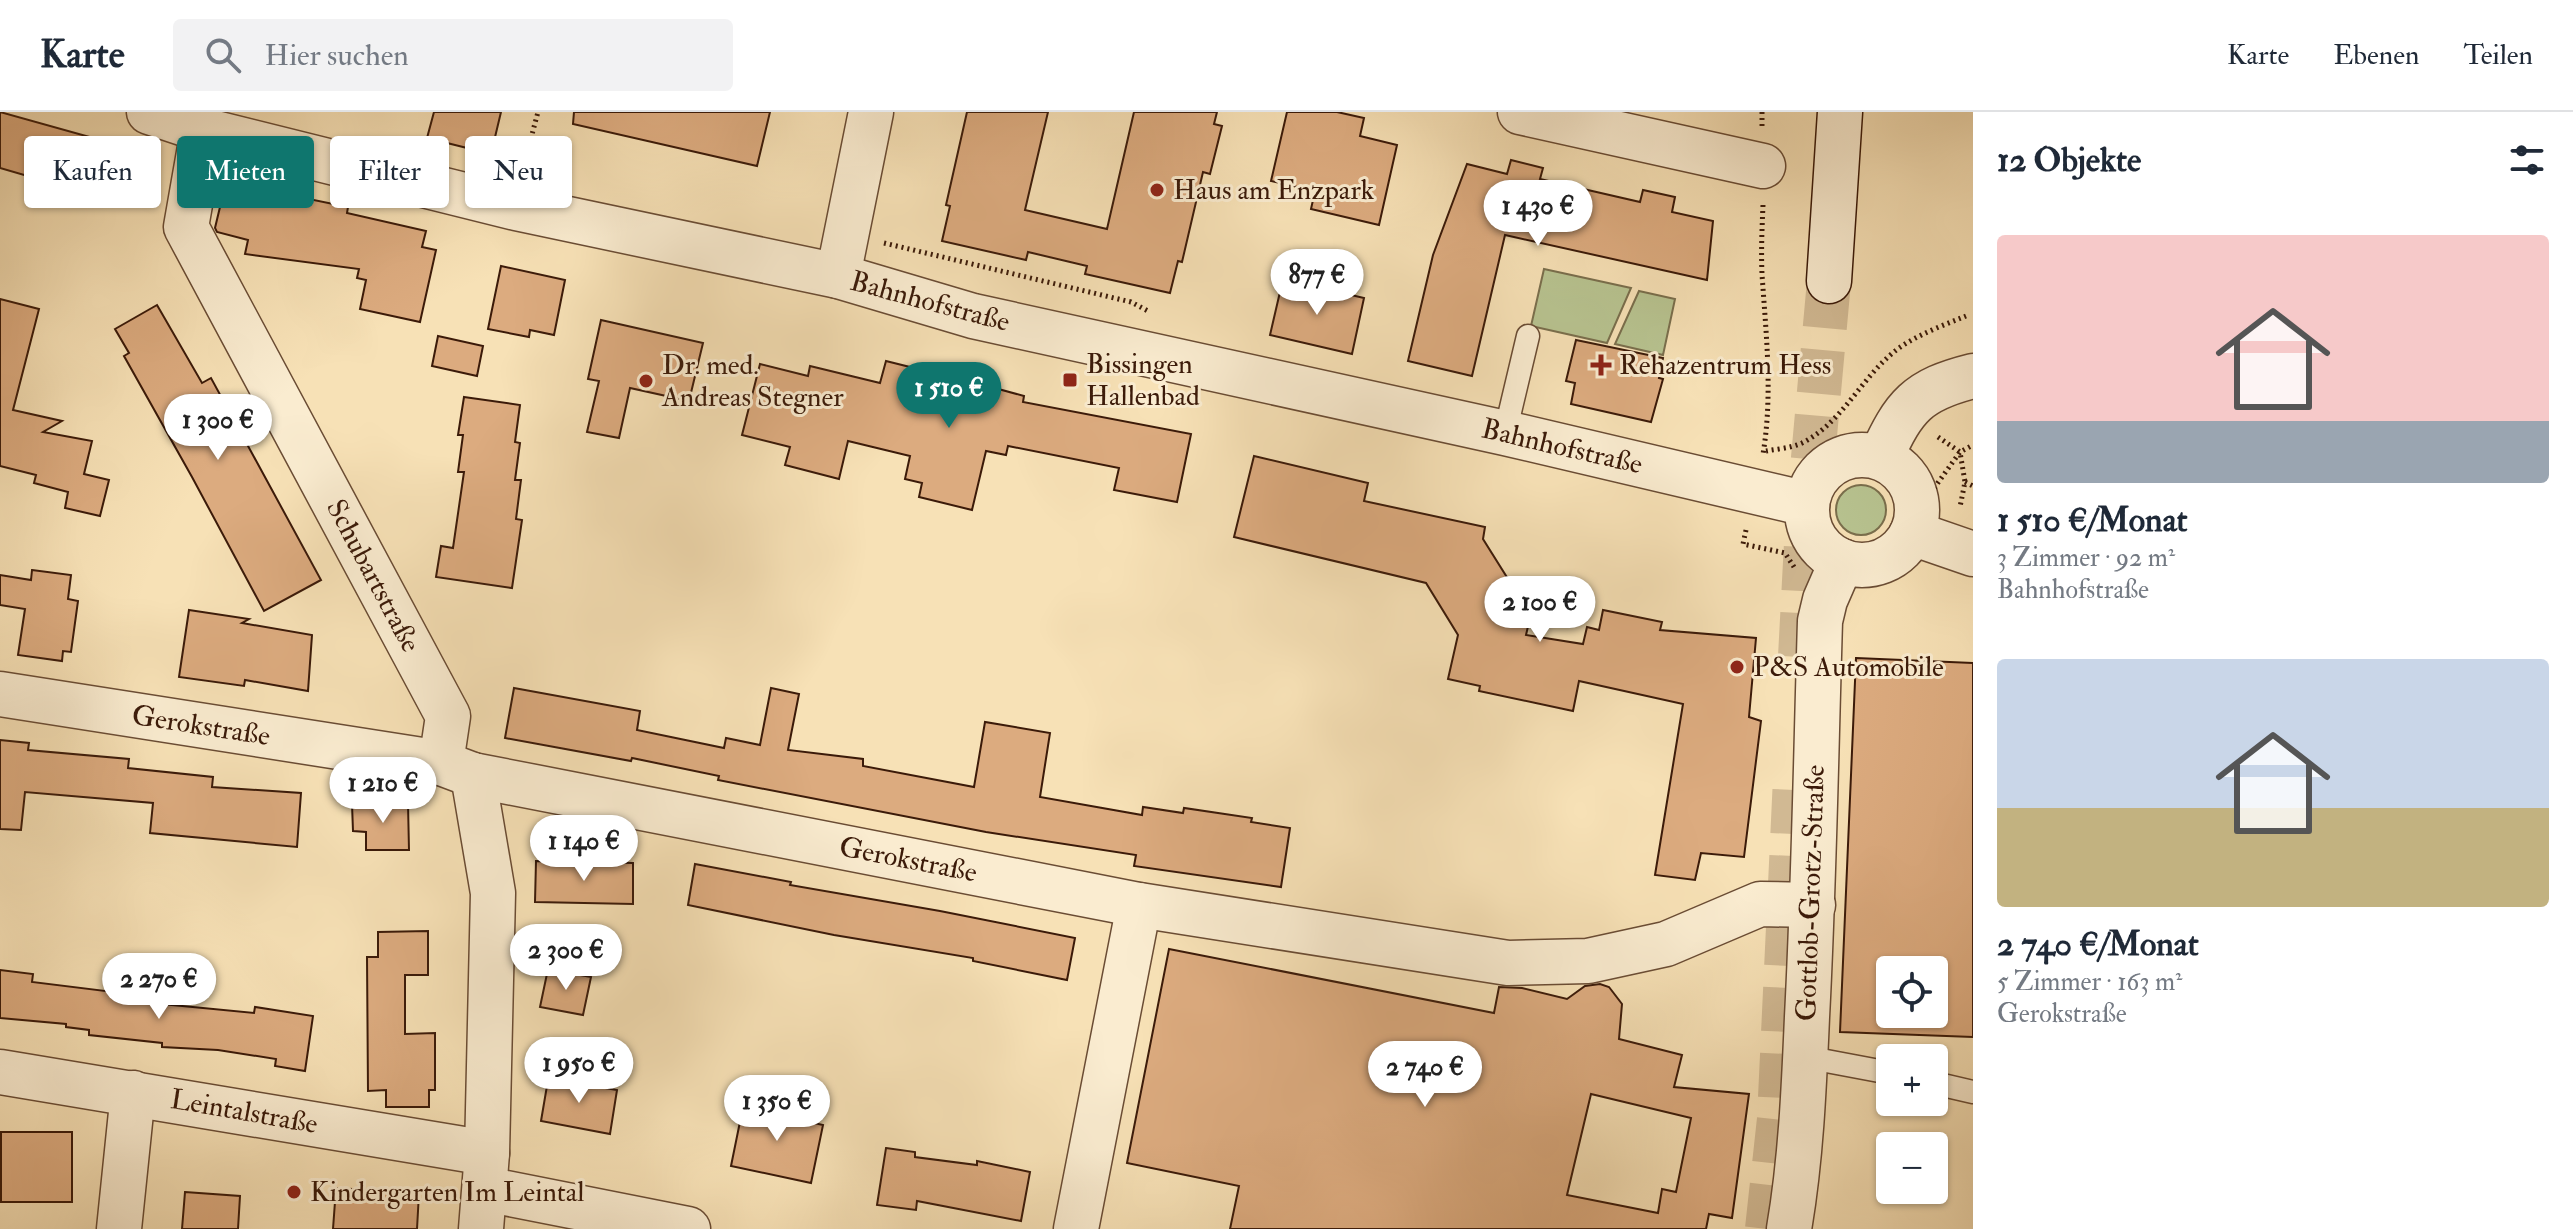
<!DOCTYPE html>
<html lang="de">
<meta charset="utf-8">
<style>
body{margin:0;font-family:"IM FELL Double Pica",serif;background:#f2f2f3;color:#1f2937;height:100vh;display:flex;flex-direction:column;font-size:30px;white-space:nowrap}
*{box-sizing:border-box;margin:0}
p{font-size:26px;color:#747a83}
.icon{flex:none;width:44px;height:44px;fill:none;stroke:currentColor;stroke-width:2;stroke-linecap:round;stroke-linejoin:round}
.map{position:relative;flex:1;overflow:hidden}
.sheet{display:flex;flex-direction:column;background:#fff;width:600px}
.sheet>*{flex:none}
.guide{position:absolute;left:24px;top:24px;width:760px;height:72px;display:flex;gap:16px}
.tools{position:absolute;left:1876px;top:844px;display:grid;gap:16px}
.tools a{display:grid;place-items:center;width:72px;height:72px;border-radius:8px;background:#fff;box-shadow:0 2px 6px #0004;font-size:40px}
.price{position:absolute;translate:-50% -68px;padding:0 18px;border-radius:28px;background:#fff;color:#222;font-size:26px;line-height:52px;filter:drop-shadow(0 2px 4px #0008)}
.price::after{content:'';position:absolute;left:50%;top:48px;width:24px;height:18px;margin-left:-12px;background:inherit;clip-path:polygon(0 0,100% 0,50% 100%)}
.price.active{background:#0f766e;color:#fff}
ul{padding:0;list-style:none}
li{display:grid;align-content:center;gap:16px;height:424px;padding:0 24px}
li span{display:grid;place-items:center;height:248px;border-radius:8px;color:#555}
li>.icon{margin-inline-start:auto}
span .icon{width:144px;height:144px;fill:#fffc;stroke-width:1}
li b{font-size:34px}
h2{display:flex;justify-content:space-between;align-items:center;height:96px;padding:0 24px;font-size:34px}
.tag{padding:0 28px;border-radius:8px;background:#fff;box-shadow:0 2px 6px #0004;font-size:28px;line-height:72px}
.tag.active{background:#0f766e;color:#fff}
header{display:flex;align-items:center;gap:48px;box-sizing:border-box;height:112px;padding:0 40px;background:#fff;border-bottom:2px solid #e0e1e3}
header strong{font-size:38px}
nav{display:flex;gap:44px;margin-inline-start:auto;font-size:28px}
.search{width:560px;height:72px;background:#f2f2f3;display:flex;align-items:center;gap:20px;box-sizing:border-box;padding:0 28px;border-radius:8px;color:#747a83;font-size:30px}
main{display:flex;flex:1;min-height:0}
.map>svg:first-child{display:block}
.green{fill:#b8c491;stroke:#7a6f4d;stroke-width:2}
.building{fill:#dcab7f;stroke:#3b1a09;stroke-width:2;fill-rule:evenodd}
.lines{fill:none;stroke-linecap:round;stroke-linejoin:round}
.secondary-tunnel{stroke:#d1b993;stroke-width:44;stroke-dasharray:44 22;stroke-linecap:butt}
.service-casing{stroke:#6a4c34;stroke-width:25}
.minor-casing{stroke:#6a4c34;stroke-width:47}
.tertiary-casing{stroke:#6a4c34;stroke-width:47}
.secondary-casing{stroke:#3b1a09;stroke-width:47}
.path{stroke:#3b1a09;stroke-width:5;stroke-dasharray:2 4;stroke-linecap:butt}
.service{stroke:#faecd0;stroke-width:22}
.minor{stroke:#faecd0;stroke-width:44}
.tertiary{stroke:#faecd0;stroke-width:44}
.secondary{stroke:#faecd0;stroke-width:44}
.poi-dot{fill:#8f2418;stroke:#faecd0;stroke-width:3}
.labels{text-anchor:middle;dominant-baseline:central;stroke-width:6;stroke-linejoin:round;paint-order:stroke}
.poi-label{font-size:28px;fill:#3b1a09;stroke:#faecd0;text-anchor:start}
.street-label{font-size:28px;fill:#3b1a09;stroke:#faecd0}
</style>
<header>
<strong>Karte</strong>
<div class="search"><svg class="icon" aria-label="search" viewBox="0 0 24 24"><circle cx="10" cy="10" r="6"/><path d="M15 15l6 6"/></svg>Hier suchen</div>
<nav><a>Karte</a><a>Ebenen</a><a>Teilen</a></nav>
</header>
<main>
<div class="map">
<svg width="1973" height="1117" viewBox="0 0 1973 1117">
<rect width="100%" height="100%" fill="#f7e1b6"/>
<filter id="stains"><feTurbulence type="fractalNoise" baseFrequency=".0025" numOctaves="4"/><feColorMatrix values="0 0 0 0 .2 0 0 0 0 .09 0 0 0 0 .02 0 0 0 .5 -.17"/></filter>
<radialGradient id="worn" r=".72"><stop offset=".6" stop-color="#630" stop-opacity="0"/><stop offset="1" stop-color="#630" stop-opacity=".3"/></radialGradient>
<!-- green -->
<g class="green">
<path d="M1544,157L1631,176L1607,231L1531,214Z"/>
<path d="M1639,179L1675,187L1663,243L1615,232Z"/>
<circle cx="1861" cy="398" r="25"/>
</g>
<!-- building -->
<g class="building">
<path d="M0,0L154,43L143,92L62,74L0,56Z"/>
<path d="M434,0H501L491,42L427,26Z"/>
<path d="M574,0H770L757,54L573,12Z"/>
<path d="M967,0H1048L1025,98L1107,117L1134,0H1217L1214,12L1222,14L1210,62L1203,60L1182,150L1178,149L1170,181L1085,162L1087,154L1028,140L1026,148L942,129L950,94L946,93Z"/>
<path d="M1287,0H1337L1364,6L1360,24L1397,33L1379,113L1311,97L1315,79L1271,69Z"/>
<path d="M1511,48L1543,56L1540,67L1640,90L1643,78L1675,85L1672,100L1713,109L1707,168L1505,123L1472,264L1408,249L1433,143L1467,52L1507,62Z"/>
<path d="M226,70L348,95L347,101L426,119L422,135L436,138L420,210L360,197L366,168L357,166L359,157L245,142L248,128L217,120L215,116Z"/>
<path d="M501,154L565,168L554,223L530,218L529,225L488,217Z"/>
<path d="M1283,167L1364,186L1352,242L1270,223Z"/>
<path d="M0,187L39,197L13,298L62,309L43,320L92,329L84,362L109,368L100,404L65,396L68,380L34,371L36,363L0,354Z"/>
<path d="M157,193L202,271L211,266L321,468L264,499L192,365L124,244L129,241L115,217Z"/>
<path d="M601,208L703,231L689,289L630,276L619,326L587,320L599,269L588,267Z"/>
<path d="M438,224L483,234L477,264L432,254Z"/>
<path d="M1576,228L1663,246L1659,266L1663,267L1651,310L1571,292L1575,271L1566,269Z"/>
<path d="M886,249L962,268L963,265L992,271L991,275L1024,284L1023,290L1191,322L1177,390L1114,378L1119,356L1008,334L1006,343L986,339L972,398L919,385L922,371L905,367L910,344L848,329L839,367L785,353L790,335L742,323L760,252L808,264L810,254L880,271Z"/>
<path d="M464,285L520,293L515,330L520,331L515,368H521L516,407L522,408L512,476L436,465L441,434L453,436L464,360H458L463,323H458Z"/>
<path d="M1254,344L1368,371L1364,389L1485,415L1483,427L1520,486L1534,489L1526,523L1583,532L1587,515L1599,518L1603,498L1662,510L1660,518L1756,526L1749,605L1761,609L1744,745L1701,741L1695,768L1655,763L1683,592L1579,569L1573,599L1479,579L1480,574L1448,567L1458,523L1426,471L1234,425Z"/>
<path d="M32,458L71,463L68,487L78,489L71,540L63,539L62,549L18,543L25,497L0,493V463L31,468Z"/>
<path d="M189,498L249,507L242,511L312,523L308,579L245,568L244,574L179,565Z"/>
<path d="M1856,546L1973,551V925L1840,920ZM1890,858H1934V902H1890Z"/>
<path d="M514,576L640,599L637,618L724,636L726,626L760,633L771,576L799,582L788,638L863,647V654L974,675L985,610L1050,621L1040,685L1142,703L1143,695L1183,701L1184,696L1252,706L1251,710L1290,716L1281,775L1134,754L1136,743L986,720L718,668L719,664L632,646L631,649L505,626Z"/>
<path d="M0,628L29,631L28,638L129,647L128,656L213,665L212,675L301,681L297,735L150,721L153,691L25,680L21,718L0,717Z"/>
<path d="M408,691L409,738H366V720L353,719L352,692Z"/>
<path d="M536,749L633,751V792L535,790Z"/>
<path d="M695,752L791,770L790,773L940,799L1075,826L1067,868L973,849V846L834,823L688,793Z"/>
<path d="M428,819V863H405V922L435,921V978H429V995H386V978L368,979L367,845H378V820Z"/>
<path d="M1169,837L1494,901L1499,875L1522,876L1567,887L1585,874L1600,872L1609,875L1622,892L1619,927L1682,943L1674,975L1749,982L1732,1106L1709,1102L1706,1117H1230L1239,1074L1127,1051ZM1591,982L1691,1006L1676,1080L1662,1077L1658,1101L1567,1083Z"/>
<path d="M548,857L591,865L583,903L540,895Z"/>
<path d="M0,858L33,862L32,870L122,881L121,888L254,901L255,895L313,904L305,959L275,954L276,947L218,938L162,935V931L89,923V918L66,915V912L0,906Z"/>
<path d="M549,962L588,969L587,973L617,978L610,1022L541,1009Z"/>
<path d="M744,990L797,1001L796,1007L823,1013L811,1071L731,1054Z"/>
<rect x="1" y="1020" width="71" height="70"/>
<path d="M886,1036L915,1040V1045L977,1053V1049L1030,1060L1021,1109L917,1089L916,1098L877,1093Z"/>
<path d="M336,1076L419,1081L417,1117H333Z"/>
<path d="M185,1080L240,1084L238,1117H182Z"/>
</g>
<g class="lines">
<!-- secondary-tunnel -->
<g class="secondary-tunnel">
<path d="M1800,545L1807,412L1829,169"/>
<path d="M1767,1117L1779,1007L1795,666"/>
</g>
<!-- service casing -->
<g class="service-casing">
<g id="service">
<path d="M1505,321L1528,224"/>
<path d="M1805,945L1890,961"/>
<path d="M1934,971L1973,980"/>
</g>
</g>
<!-- minor casing -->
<g class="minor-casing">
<g id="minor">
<path d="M1520,0L1763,54"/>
<path d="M203,18L186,115L448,604L441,651"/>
<path d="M838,164L871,0"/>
<path d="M1881,345C1904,294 1917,278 1973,264"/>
<path d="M0,582L441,651L473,663L1139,793L1508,851L1588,849L1666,832L1760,792L1813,793"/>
<path d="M473,663L493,781L487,1041L481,1117"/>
<path d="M0,960L487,1041"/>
<path d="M485,1077L688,1117"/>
<path d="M119,1117L133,981"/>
<path d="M1076,1117L1139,793"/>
<path d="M1789,1117C1801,1047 1804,975 1807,905C1814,773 1816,641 1820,509L1825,488L1842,449"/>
</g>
</g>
<!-- tertiary casing -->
<g class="tertiary-casing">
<g id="tertiary">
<path d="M149,0L203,18L516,96L838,164L973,204L1505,321L1807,392"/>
<circle cx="1862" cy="398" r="55"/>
<path d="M1912,421L1973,442"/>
</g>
</g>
<!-- secondary casing -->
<g class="secondary-casing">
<path id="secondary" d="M1829,169L1840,0"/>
</g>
<!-- path -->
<g class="path">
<path d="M1762,0V15"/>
<path d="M523,56L538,0"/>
<path d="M1763,93C1762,116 1761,139 1762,162C1766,222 1773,282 1763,342"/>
<path d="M884,131L1131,190L1148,199"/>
<path d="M1938,325L1960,340L1965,370L1960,395"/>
<path d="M1766,339C1777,337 1791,336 1802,331C1844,310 1862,263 1899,236C1919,222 1944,213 1966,204"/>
<path d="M1965,370L1973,374"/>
<path d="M1927,386L1960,340L1973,333"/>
<path d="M1746,418L1743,432L1785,441L1794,455"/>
</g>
<!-- service -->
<use href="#service" class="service"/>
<!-- minor -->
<use href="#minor" class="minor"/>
<!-- tertiary -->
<use href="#tertiary" class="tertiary"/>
<!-- secondary -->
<use href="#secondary" class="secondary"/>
</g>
<!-- markers -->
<g class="poi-dot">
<circle cx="1157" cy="78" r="8"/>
<path d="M1597 241h8v8h8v8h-8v8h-8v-8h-8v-8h8z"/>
<rect x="1062" y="260" width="16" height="16" rx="4"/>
<circle cx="646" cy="269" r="8"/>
<circle cx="1737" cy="555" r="8"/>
<circle cx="294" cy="1080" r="8"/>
</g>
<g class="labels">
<!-- poi labels -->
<g class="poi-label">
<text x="1173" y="78">Haus am Enzpark</text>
<text x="1086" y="252">Bissingen<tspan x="1086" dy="32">Hallenbad</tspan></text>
<text x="662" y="253">Dr. med.<tspan x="662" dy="32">Andreas Stegner</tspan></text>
<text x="1619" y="253">Rehazentrum Hess</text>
<text x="1753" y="555">P&amp;S Automobile</text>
<text x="310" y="1080">Kindergarten Im Leintal</text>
</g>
<!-- street labels -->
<g class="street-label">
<text transform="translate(930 190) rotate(15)">Bahnhofstraße</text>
<text transform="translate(1562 335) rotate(13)">Bahnhofstraße</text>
<text transform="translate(373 464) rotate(62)">Schubartstraße</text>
<text transform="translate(201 614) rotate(9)">Gerokstraße</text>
<text transform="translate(908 748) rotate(11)">Gerokstraße</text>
<text transform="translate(1811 781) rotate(-88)">Gottlob-Grotz-Straße</text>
<text transform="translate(244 1000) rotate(10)">Leintalstraße</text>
</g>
</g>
<rect width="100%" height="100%" filter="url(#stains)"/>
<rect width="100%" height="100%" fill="url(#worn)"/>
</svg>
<div class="tools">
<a><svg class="icon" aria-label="locate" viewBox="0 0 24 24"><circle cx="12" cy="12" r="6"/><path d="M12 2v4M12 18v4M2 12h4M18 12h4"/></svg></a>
<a>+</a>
<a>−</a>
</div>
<b class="price" style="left:1538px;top:136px">1 430 €</b>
<b class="price" style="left:1317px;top:205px">877 €</b>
<b class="price active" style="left:949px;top:318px">1 510 €</b>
<b class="price" style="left:218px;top:350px">1 300 €</b>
<b class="price" style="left:1540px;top:532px">2 100 €</b>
<b class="price" style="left:383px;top:713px">1 210 €</b>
<b class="price" style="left:584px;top:771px">1 140 €</b>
<b class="price" style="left:566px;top:880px">2 300 €</b>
<b class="price" style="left:159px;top:909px">2 270 €</b>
<b class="price" style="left:579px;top:993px">1 950 €</b>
<b class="price" style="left:1425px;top:997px">2 740 €</b>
<b class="price" style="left:777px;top:1031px">1 350 €</b>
<div class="guide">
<a class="tag">Kaufen</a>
<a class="tag active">Mieten</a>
<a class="tag">Filter</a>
<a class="tag">Neu</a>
</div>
</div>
<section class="sheet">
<h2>12 Objekte<svg class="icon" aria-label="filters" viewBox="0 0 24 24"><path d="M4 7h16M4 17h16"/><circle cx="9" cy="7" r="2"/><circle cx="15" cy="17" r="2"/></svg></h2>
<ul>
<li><span style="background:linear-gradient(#f6c9c9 75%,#9aa5b1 0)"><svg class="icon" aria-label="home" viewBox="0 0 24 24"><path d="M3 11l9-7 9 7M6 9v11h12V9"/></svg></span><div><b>1 510 €/Monat</b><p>3 Zimmer · 92 m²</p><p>Bahnhofstraße</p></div></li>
<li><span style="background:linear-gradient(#c9d6e8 60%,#c2b280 0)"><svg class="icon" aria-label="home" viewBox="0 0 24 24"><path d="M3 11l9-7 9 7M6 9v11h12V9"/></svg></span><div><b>2 740 €/Monat</b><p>5 Zimmer · 163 m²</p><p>Gerokstraße</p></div></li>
</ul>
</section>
</main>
